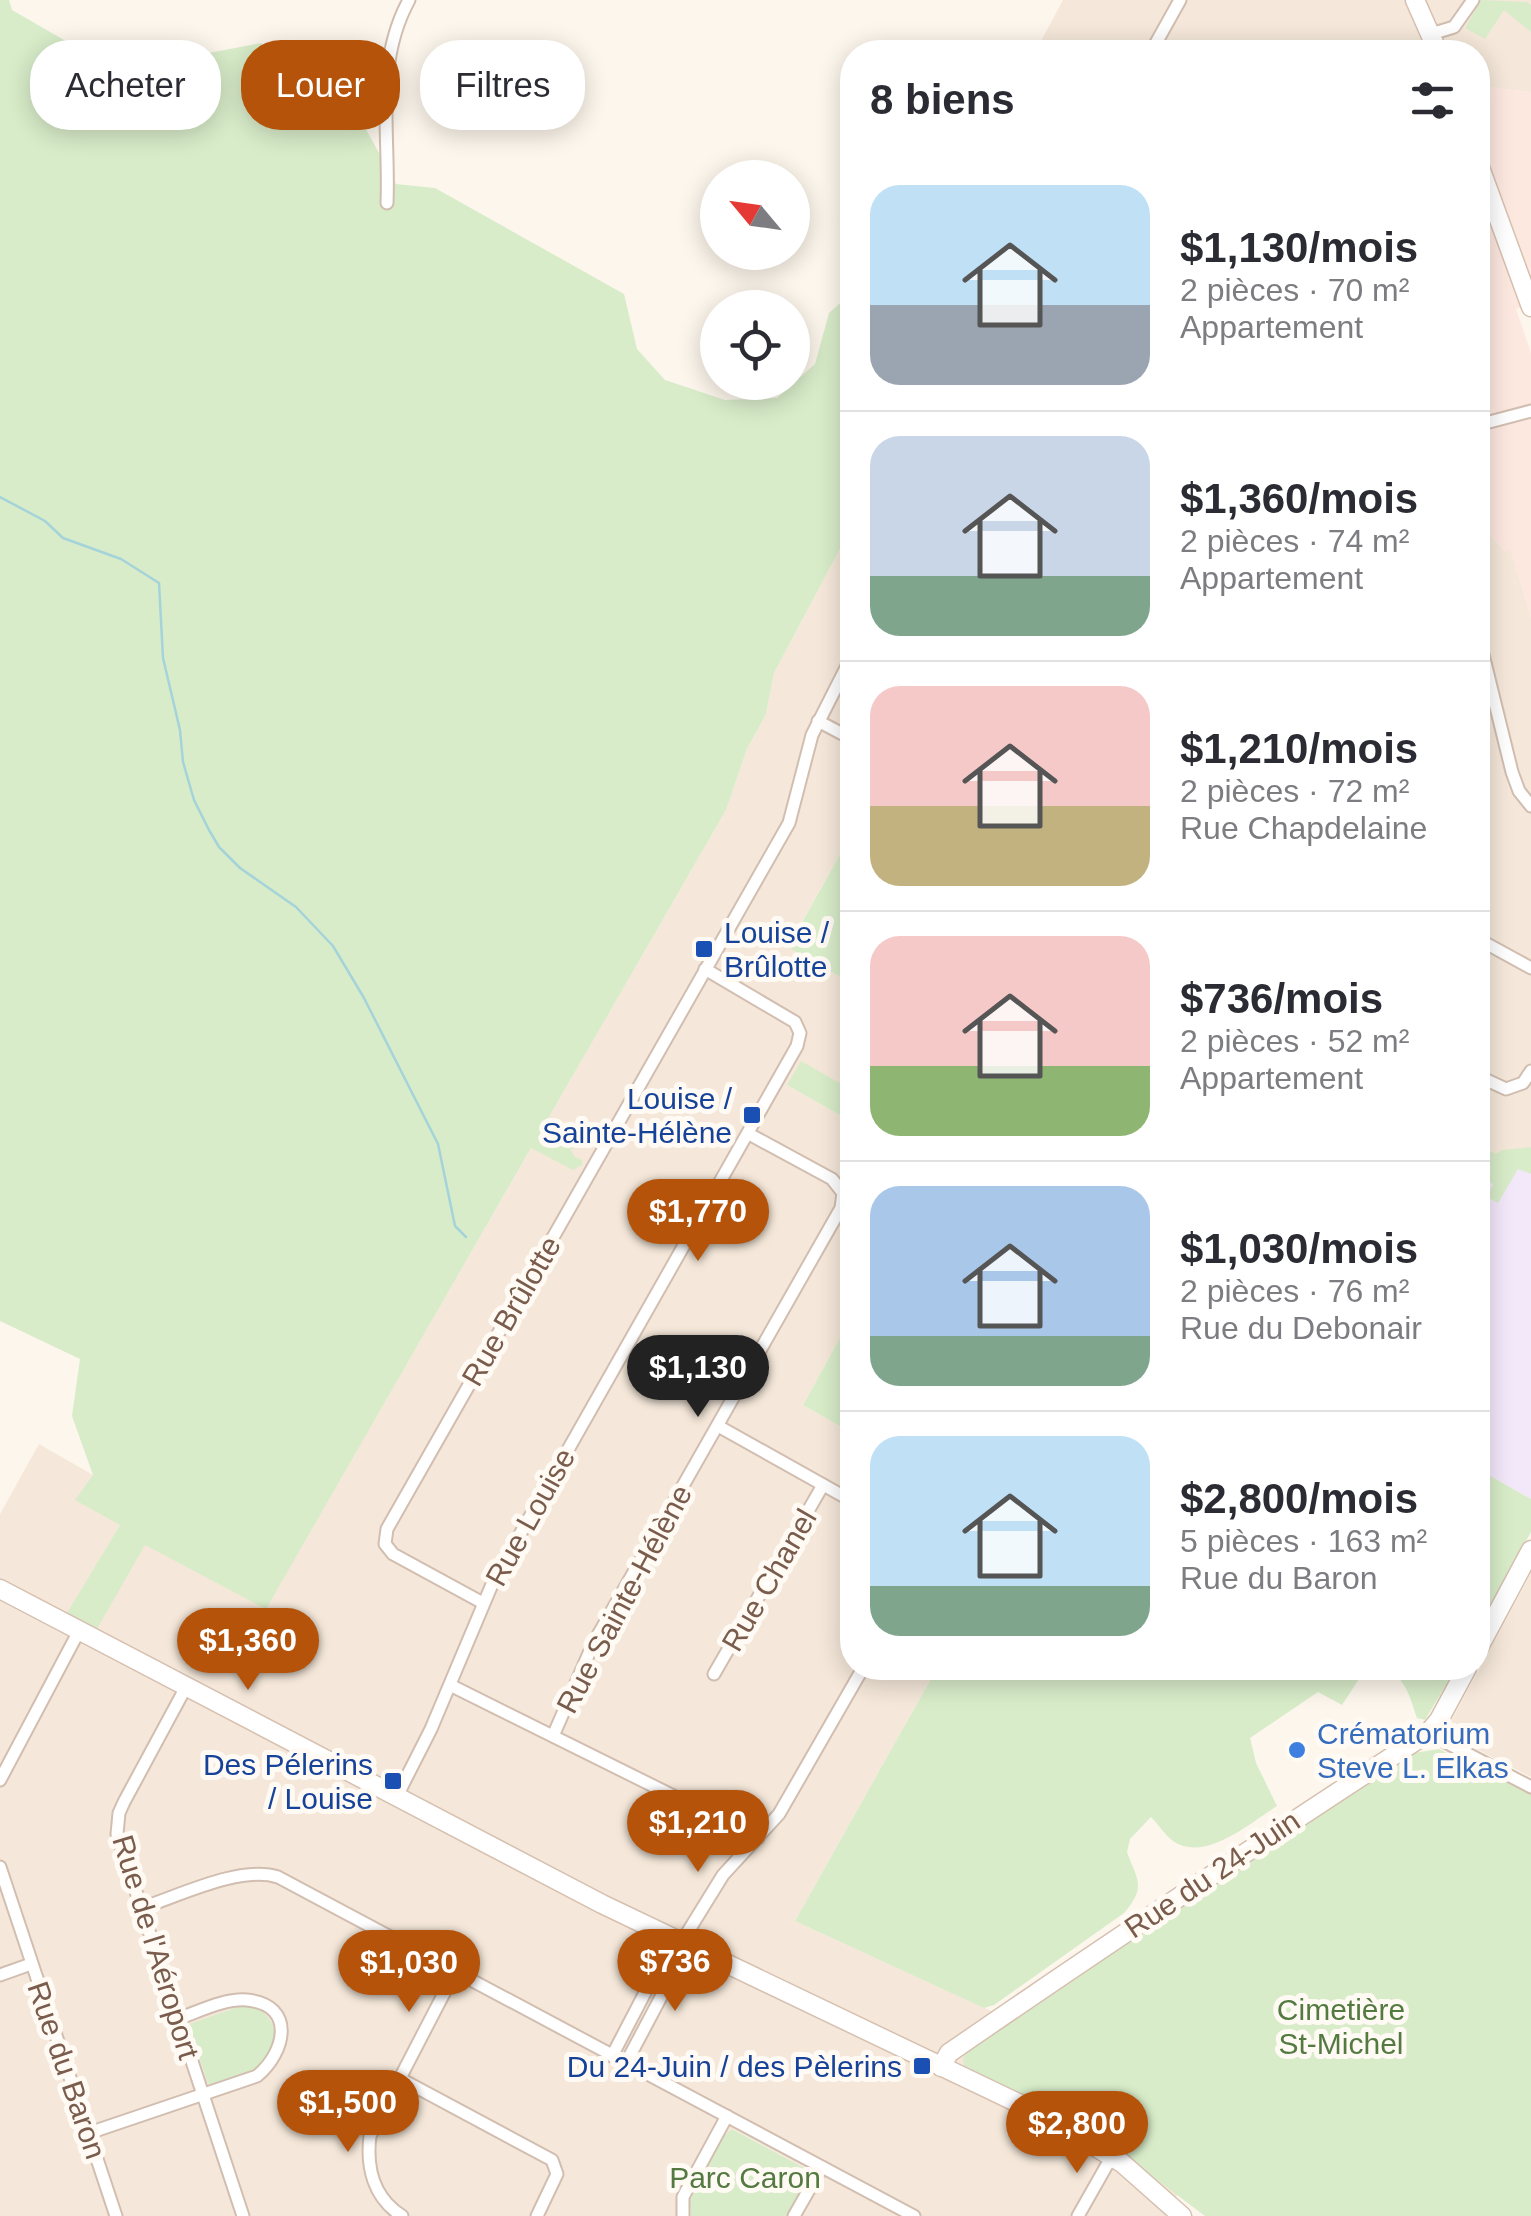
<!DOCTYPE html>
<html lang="fr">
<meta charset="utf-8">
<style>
body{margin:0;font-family:Arial,sans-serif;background:#f7f7f7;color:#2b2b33;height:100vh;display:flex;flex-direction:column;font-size:38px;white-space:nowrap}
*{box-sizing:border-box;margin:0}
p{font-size:32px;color:#7c7c81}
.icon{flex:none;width:55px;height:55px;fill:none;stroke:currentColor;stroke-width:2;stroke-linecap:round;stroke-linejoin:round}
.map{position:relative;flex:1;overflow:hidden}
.sheet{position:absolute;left:840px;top:40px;width:650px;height:1640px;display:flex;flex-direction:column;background:#fff;border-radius:40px;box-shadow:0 5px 25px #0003}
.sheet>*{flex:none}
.hud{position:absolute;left:30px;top:40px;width:660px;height:90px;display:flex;gap:20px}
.needle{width:65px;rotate:299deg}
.fabs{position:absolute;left:700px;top:160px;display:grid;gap:20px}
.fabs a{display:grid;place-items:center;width:110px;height:110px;border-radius:50%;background:#fff;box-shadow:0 5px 25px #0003;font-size:50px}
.price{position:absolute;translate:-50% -85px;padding:0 22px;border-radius:35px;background:#b45309;color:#fff;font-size:32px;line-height:65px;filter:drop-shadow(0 2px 5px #0008)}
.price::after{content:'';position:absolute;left:50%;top:60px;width:30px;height:22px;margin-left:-15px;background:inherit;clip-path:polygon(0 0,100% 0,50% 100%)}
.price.selected{background:#222;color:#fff}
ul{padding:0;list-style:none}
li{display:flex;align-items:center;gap:30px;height:250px;padding:0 30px}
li+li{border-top:2px solid #e1e1e2}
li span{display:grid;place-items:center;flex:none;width:280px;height:200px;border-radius:30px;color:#555}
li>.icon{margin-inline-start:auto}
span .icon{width:120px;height:120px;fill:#fffc;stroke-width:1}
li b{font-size:42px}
h2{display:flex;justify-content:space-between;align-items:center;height:120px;padding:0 30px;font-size:42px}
.pill{padding:0 35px;border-radius:40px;background:#fff;box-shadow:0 5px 25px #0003;font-size:35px;line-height:90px}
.pill.selected{background:#b45309;color:#fff}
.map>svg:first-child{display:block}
.residential{fill:#f5e8da}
.commercial{fill:#fde8e0}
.education{fill:#f3e8fa}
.green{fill:#d8ecc9}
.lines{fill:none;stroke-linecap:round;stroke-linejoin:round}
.stream{stroke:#a5d3da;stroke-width:2.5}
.street-casing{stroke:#d1beb0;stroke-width:15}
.secondary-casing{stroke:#d6c0b0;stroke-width:21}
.street{stroke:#fff;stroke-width:11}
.secondary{stroke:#fff;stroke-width:18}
.transit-dot{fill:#1a4fb4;stroke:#fffaf3;stroke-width:4}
.shop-dot{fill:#3f7fe0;stroke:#fffaf3;stroke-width:4}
.labels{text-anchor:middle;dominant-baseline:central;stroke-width:10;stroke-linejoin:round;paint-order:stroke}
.transit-label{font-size:30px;fill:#164399;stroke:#fffaf3;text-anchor:end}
.street-label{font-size:30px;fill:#7a5c4d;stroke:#fffaf3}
.shop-label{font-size:30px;fill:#366cbe;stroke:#fffaf3;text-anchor:start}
.park-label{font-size:30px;fill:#537a41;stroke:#fffaf3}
</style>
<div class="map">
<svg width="1531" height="2216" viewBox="0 0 1531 2216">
<rect width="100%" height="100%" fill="#fdf6ec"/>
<!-- residential -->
<g class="residential">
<path d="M1063,0H1531V92L1478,86V52H1035Z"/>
<path d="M1478,521L1505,551L1510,547L1531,617V1173L1478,1145Z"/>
<path d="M852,526V833L788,946L848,981L852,997V1069L844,1085H787L852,1122V1316L803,1405L852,1433V1668H937L795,1921L1011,2020L966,2068L1076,2122L1136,2161L1178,2194L1165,2216H786L806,2181V2169L733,2129L723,2137L690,2201L691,2216H0V1514L39,1444L93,1475L120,1525L68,1613L97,1628L144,1544L266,1608L726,810L747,749L766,714L774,673Z"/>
<path d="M1531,1573V1777L1451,1736L1449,1725Z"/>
</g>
<!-- commercial -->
<path class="commercial" d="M1478,86L1531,92V304L1516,309L1531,353V617L1510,548L1505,552L1478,521Z"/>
<!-- education -->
<path class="education" d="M1478,1145L1531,1173V1499L1478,1469Z"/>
<!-- green -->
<g class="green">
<path d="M0,0H9L12,10L137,82L182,58L261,43C290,61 316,81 352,83L361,98L351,102L396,184L435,188L624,294L637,349L665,380L725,400L777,398L815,364L829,313L852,293V526L774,673L766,714L747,749L726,810L545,1124L584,1140L579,1148L570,1149L575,1157L582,1160V1165L573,1170L531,1148L266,1609L145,1545L97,1629L67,1613L120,1525L75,1500L93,1475L72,1416L80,1359L0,1321Z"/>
<path d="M1481,0L1527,2L1531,5V32L1504,10L1485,39L1465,28Z"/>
<path d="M852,833V997L848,981L788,947Z"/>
<path d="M801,1061L843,1085L852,1069V1122L787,1085Z"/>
<path d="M1478,1145L1496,1154L1502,1150L1531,1147V1174L1518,1169L1498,1203L1487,1197L1493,1184L1478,1176Z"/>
<path d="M852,1316V1433L803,1405Z"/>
<path d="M1478,1469L1531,1499V1532L1478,1628Z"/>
<path d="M937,1668H1366L1342,1705L1318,1692L1250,1738L1256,1763L1277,1806C1250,1823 1205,1863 1173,1841C1165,1835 1158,1824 1151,1817L1130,1839L1127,1852C1137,1880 1147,1886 1124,1913L994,2005L984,2008L795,1921Z"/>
<path d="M1373,1668H1456L1425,1720L1417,1718C1408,1691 1404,1671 1373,1668Z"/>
<path d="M1439,1749L1531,1794V2216H1205L1093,2132L964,2066L963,2059L967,2051L1386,1768L1414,1753Z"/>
<path d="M244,2005C277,2010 284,2042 261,2066C251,2076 222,2084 208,2084L189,2024Z"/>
<path d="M732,2129L806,2169V2181L786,2216H691L690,2201L723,2137Z"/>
</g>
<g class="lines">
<!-- stream -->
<path class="stream" d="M0,497L45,521L63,538L121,559L159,583L163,658L180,730L183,762L194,800L209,830L219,847L240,868L296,907L333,946L364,998L438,1144L455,1226L466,1237"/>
<!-- street casing -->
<g class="street-casing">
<g id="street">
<path d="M1431,34L1454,27L1473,0"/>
<path d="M1151,52L1180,0"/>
<path d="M387,203C390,133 374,64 409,0"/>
<path d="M1478,425L1531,411"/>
<path d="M1478,634L1512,772L1519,791L1531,806"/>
<path d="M818,721L852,739"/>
<path d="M1478,939L1531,968"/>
<path d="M1478,1076L1506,1089L1523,1083L1531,1071"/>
<path d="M718,1426L852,1501"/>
<path d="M483,1603L393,1554L385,1544L387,1529L789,823L812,735L852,656"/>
<path d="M714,1674L823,1485"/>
<path d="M450,1685L758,1838"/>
<path d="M186,1687L124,1802L119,1813L117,1834L243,2216"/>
<path d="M1428,1733L1531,1787"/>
<path d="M553,1736L593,1644L841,1208L843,1193L832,1179L749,1134"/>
<path d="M0,1780L79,1631"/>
<path d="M396,1798L431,1729L493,1582L797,1046L800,1033L795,1022L705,969"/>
<path d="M0,1867L116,2216"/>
<path d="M141,1908C179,1896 240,1865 278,1877L914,2216"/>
<path d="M681,1943L723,1875L779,1814L863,1668"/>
<path d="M0,1975L31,1964"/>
<path d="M612,2056L673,1939"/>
<path d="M626,2063L688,1946"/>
<path d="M399,2078L552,2160L557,2174L537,2216"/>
<path d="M89,2133L257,2076C286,2052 296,2005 247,2000C225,1998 198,2012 177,2019"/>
<path d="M402,2216C374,2198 366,2168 370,2136L455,1972"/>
<path d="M683,2216V2197L727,2116"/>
<path d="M794,2216L822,2167"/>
<path d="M1078,2216L1112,2156"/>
</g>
</g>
<!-- secondary casing -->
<g class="secondary-casing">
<g id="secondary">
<path d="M1415,0L1438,52"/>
<path d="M1478,162L1531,307"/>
<path d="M0,1589L602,1904L1043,2115L1122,2163L1182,2216"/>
<path d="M1478,1649L1531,1550"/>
<path d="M941,2067L949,2053C1107,1944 1267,1838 1428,1733L1439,1720L1467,1668"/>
</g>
</g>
<!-- street -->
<use href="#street" class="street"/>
<!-- secondary -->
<use href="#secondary" class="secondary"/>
</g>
<!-- markers -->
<g class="transit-dot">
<rect x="694" y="939" width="20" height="20" rx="5"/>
<rect x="742" y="1105" width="20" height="20" rx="5"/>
<rect x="383" y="1771" width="20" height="20" rx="5"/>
<rect x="912" y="2056" width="20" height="20" rx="5"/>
</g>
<circle class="shop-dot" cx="1297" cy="1750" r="10"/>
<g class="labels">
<!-- transit labels -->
<g class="transit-label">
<text x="724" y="932" text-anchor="start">Louise /<tspan x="724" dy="34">Brûlotte</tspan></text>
<text x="732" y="1098">Louise /<tspan x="732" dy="34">Sainte-Hélène</tspan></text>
<text x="373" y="1764">Des Pélerins<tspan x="373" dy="34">/ Louise</tspan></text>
<text x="902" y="2066">Du 24-Juin / des Pèlerins</text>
</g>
<!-- street labels -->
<g class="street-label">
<text transform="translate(511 1311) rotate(-60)">Rue Brûlotte</text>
<text transform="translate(530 1517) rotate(-61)">Rue Louise</text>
<text transform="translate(769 1580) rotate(-60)">Rue Chanel</text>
<text transform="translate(624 1599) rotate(-62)">Rue Sainte-Hélène</text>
<text transform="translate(1212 1874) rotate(-34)">Rue du 24-Juin</text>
<text transform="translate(156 1947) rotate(73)">Rue de l'Aéroport</text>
<text transform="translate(67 2070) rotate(71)">Rue du Baron</text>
</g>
<!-- shop labels -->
<g class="shop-label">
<text x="1317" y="1733">Crématorium<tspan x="1317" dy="34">Steve L. Elkas</tspan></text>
</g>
<!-- park labels -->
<g class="park-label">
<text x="1341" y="2009">Cimetière<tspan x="1341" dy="34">St-Michel</tspan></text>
<text x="745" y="2177">Parc Caron</text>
</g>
</g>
</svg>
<div class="fabs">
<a><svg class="needle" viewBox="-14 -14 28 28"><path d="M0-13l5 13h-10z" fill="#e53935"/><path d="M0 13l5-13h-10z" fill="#7c7c81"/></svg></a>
<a><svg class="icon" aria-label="locate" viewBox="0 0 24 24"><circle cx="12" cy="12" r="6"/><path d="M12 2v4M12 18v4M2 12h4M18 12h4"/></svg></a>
</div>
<b class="price" style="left:698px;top:1264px">$1,770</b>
<b class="price selected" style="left:698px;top:1420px">$1,130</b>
<b class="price" style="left:248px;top:1693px">$1,360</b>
<b class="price" style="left:698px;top:1875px">$1,210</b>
<b class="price" style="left:675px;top:2014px">$736</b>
<b class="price" style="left:409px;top:2015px">$1,030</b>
<b class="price" style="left:348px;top:2155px">$1,500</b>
<b class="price" style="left:1077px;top:2176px">$2,800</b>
<div class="hud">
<a class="pill">Acheter</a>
<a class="pill selected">Louer</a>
<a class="pill">Filtres</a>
</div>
<section class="sheet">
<h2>8 biens<svg class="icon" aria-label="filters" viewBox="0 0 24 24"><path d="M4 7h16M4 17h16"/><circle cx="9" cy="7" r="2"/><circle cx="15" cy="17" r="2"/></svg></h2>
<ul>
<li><span style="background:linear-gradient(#bfe0f5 60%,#9aa5b1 0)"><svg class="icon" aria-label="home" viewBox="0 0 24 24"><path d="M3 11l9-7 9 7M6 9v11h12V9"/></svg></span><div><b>$1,130/mois</b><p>2 pièces · 70 m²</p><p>Appartement</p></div></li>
<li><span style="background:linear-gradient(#c9d6e8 70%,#7fa58c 0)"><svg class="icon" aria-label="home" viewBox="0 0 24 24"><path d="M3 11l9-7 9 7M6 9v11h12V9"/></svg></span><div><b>$1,360/mois</b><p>2 pièces · 74 m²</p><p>Appartement</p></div></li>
<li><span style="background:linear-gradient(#f6c9c9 60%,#c2b280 0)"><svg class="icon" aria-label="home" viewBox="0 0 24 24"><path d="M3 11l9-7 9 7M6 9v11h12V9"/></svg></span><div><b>$1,210/mois</b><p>2 pièces · 72 m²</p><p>Rue Chapdelaine</p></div></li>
<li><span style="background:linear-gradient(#f6c9c9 65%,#8fb573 0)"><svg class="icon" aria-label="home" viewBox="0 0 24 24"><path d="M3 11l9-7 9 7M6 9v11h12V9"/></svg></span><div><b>$736/mois</b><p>2 pièces · 52 m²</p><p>Appartement</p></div></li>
<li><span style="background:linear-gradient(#a9c7e8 75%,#7fa58c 0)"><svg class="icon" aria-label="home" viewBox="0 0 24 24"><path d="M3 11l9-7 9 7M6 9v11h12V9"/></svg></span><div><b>$1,030/mois</b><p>2 pièces · 76 m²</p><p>Rue du Debonair</p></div></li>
<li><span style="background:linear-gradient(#bfe0f5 75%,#7fa58c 0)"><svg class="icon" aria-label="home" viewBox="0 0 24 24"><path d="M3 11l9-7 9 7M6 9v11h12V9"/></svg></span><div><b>$2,800/mois</b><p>5 pièces · 163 m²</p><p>Rue du Baron</p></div></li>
</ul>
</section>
</div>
